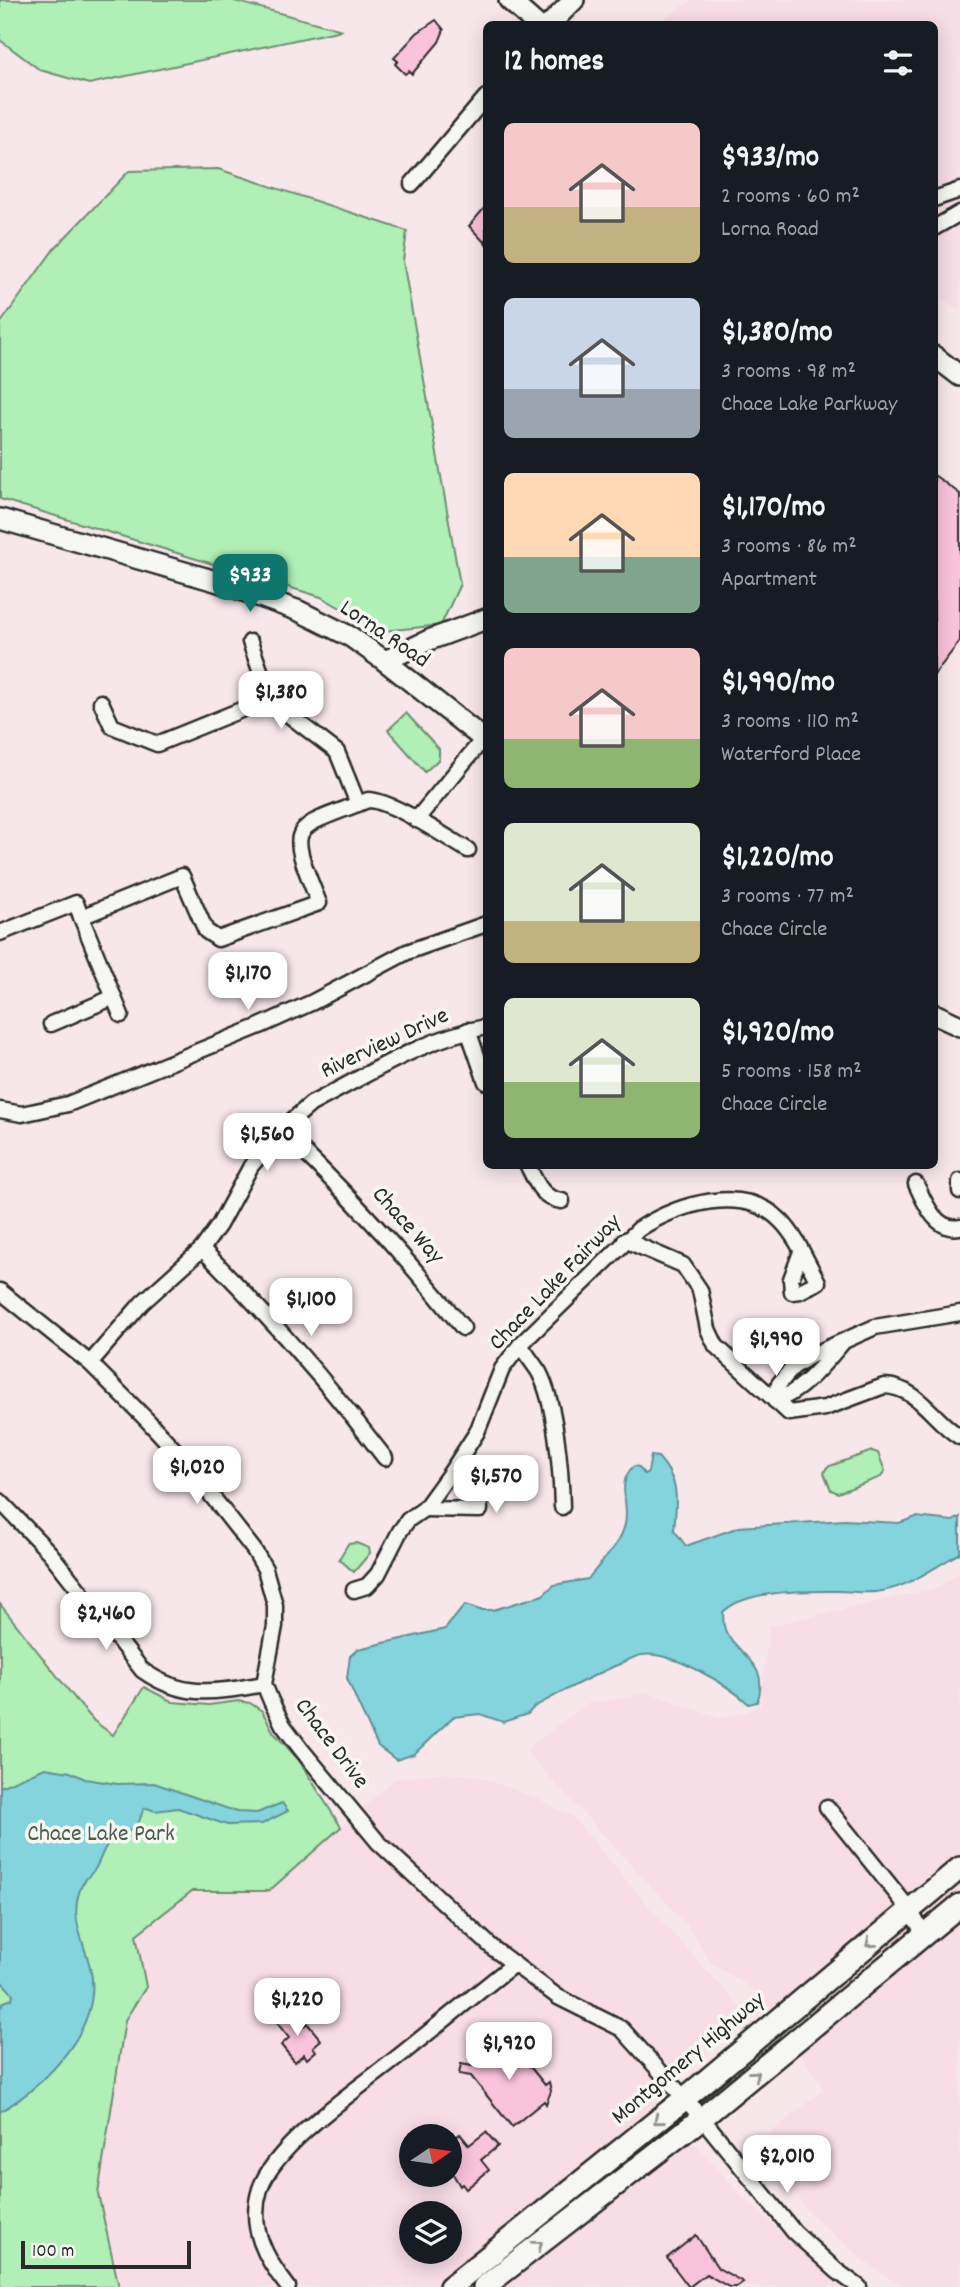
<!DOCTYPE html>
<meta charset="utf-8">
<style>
body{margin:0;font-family:Dekko,sans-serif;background:#20242c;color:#f1f3f6;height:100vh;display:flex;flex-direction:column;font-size:26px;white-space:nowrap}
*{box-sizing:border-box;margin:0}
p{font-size:23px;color:#9ea1a6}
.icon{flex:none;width:38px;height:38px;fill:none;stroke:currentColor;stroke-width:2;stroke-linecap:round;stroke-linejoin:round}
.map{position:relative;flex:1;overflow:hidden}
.details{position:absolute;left:483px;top:21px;width:455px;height:1148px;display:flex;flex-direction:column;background:#171b24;border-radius:10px;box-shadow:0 4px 18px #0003}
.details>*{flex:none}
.needle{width:46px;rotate:77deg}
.tools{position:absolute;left:399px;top:2124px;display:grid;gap:14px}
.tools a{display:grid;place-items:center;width:63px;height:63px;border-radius:50%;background:#171b24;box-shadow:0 4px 18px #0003;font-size:35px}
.scale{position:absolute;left:21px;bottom:18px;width:170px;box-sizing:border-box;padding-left:7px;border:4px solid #2b2b2b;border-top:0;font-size:19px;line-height:24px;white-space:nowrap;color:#2b2b2b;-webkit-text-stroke:5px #f6f6f2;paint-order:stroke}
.price{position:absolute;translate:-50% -60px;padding:0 16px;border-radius:14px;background:#fff;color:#222;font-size:23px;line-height:46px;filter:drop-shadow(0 2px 4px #0008)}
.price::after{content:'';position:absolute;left:50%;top:42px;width:21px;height:16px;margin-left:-10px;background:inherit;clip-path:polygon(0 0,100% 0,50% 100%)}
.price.on{background:#0f766e;color:#fff}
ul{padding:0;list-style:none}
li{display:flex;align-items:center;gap:21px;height:175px;padding:0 21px}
li span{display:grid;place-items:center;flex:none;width:196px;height:140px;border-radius:10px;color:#555}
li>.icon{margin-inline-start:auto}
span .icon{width:84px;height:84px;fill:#fffc;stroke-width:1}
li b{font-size:30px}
h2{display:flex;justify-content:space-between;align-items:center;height:84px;padding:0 21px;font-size:30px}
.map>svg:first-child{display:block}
.built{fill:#f8dce6;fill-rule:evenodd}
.green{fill:#b0efb6;stroke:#6e8d70;stroke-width:2}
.water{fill:#84d4dd;stroke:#609096;stroke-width:2}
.building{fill:#fac3dc;stroke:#2b2b2b;stroke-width:2}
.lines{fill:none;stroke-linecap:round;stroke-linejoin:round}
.street-casing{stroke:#2b2b2b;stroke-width:19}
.secondary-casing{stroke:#2b2b2b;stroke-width:24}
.primary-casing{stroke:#2b2b2b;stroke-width:26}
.street{stroke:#f6f6f2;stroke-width:14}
.secondary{stroke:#f6f6f2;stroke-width:19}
.primary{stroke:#f6f6f2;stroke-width:21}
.oneway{stroke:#90908e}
.labels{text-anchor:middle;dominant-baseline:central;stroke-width:7;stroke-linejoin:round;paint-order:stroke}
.street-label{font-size:24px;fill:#2b2b2b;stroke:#f6f6f2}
.park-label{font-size:24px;fill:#4c5c4e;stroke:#f6f6f2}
</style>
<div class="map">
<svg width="960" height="2287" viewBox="0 0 960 2287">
<rect width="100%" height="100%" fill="#f7e7eb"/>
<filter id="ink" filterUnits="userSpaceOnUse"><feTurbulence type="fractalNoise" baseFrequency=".0143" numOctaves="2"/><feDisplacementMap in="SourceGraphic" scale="14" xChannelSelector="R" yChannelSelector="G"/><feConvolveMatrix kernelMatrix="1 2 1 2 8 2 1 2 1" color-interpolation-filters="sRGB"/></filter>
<g filter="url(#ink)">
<!-- built -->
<g class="built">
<path d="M691,0H960V312L935,292L934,24H666L663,20Z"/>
<path d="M960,1572V2287H903L866,2263L805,2209L764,2138L824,2089L760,1994L711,1962L687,1925L525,1750L587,1704L649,1693L723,1719L760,1707L769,1626L938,1588Z"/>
<path d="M439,1773L473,1775L539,1799L573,1817L647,1905L746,2014L646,2089L740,2194L840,2287H119L98,2194L125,2020L145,1989L136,1935L190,1893L269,1891L395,1779ZM411,2137H450V2175H411ZM411,2214H450V2252H411Z"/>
</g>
<!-- green -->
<g class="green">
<path d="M0,0H231L342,30L89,84L40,70L0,40Z"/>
<path d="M218,169L407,231L403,261L460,584L441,625L374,632L353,615L321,597L0,499V324L54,249L129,171Z"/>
<path d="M406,713L439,749V759L425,772L388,730Z"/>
<path d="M872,1451L878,1453L885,1471L881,1477L838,1493L831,1490L824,1473L827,1467Z"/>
<path d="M356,1543L369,1548L370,1553L354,1572L339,1559L348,1544Z"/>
<path d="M0,1604L81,1706L94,1721L113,1735L144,1687L173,1702L209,1705L238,1701L250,1703L262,1711L274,1733L298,1759L341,1827L269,1891H192L136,1935L146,1987L125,2020L98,2194L119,2287H0Z"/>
</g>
<!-- water -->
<g class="water">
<path d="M651,1456L658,1457C680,1480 677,1500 674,1530L686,1546L739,1527L845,1520L899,1523L916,1517L953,1521L960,1517V1553C935,1567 910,1586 882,1591C868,1594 853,1591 838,1591C806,1591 747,1589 723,1612C723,1619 723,1628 727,1634C743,1658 770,1667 757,1702L749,1704C728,1685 671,1650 642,1655C634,1656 625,1662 617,1665C588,1678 561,1692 534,1707L528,1714L503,1722L480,1714L453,1717L414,1754L396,1760L378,1746L359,1706L347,1678L350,1656L358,1649L445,1629L465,1605L480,1610H493L543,1595L554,1585L588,1579C600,1563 621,1544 625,1524C630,1503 615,1483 634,1466L639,1467L644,1474L648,1472Z"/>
<path d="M45,1768L70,1772L85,1779L117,1784L154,1783L237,1812L257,1813L282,1803L288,1811L262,1824L227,1825L178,1808L155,1811L147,1808L144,1809C141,1814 140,1820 138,1824C132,1833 115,1835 107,1845C102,1852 100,1861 95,1869C91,1874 85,1879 82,1885C68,1915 83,1939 90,1967C105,2027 45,2085 0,2112V2010L4,2002L12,1999L13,1994L0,1980V1787Z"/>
</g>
<!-- building -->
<g class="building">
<path d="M436,20L444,30L439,42L412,74L409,71L405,74L395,64L398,61L394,58L417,33Z"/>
<path d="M486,206V244L469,226Z"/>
<path d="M934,475L960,494V641L934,675Z"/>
<path d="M283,2010L299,2030L307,2023L321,2040L313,2047L316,2051L307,2059L304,2054L295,2062L281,2045L289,2038L273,2018Z"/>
<path d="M506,2037L545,2085L549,2082L551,2091L546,2104L544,2101L512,2127L471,2076L459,2074L461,2064L472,2066Z"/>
<path d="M486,2132L498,2146L481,2160L489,2170L466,2189L462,2184L460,2186L450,2169V2142L460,2134L469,2145Z"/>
<path d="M696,2235L718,2268L743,2282L736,2287H729L706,2274L689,2287L667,2258Z"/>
</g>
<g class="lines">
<!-- street casing -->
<g class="street-casing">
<g id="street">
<path d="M412,184L486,97"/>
<path d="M934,199L960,190"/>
<path d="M934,228L960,213"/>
<path d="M250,642L260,670L263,701L277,706L337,752L358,804"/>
<path d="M101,702L112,726L157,744L263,701"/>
<path d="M416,820L484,738"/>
<path d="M0,933L76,903L81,917"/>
<path d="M121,1015L81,917L182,876L206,931L218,939L319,903C285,820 291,831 368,800C391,800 446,837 468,850"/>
<path d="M51,1024L114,997"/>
<path d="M468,1030L486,1082"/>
<path d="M0,1110L22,1114L68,1104L260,1026L313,1002L407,952L486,924"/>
<path d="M281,1130C347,1192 406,1257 463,1328"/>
<path d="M528,1166C536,1182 542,1199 562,1201"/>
<path d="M960,1181V1191"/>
<path d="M916,1184C925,1203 936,1232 960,1227"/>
<path d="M625,1240L683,1265L700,1290L708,1329L716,1346L789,1413L825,1408L884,1386C919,1387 933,1421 960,1437"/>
<path d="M202,1249C268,1315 328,1383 385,1458"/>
<path d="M0,1291L90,1363L148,1421L182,1458L254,1550L265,1569L275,1605V1626L264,1684L271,1701L283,1725L301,1749L378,1842L494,1949L558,1997L622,2029L702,2118L794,2232L837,2271L859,2287"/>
<path d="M843,1342C824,1364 803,1391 775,1401L779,1384L793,1367L810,1356L875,1327L960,1313"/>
<path d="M520,1345C526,1354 533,1363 539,1372C556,1404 561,1471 562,1507"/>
<path d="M90,1363L142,1303L202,1249L219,1225L251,1166L281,1130L311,1104C367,1075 424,1038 486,1027"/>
<path d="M0,1501L50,1553L142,1670C184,1700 216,1692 264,1684"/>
<path d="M424,1509L480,1510C481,1488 470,1479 453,1469"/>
<path d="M354,1590L367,1586L378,1574L400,1531L408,1520L424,1509L453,1469L477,1432L502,1369L520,1345L639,1229C678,1204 744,1183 781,1221C797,1237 807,1262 818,1282L800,1291L792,1292L791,1279L801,1252"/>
<path d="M827,1807L909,1909L924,1934"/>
<path d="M288,2287C265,2258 248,2227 260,2189C275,2145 352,2093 389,2064C431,2031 472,1997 514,1964"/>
</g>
</g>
<!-- secondary casing -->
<g class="secondary-casing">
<g id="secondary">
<path d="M509,0L536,24"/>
<path d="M550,24L574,0"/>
<path d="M934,356L960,376"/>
<path d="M0,519L219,582L299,611L351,637L385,661L486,741"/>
<path d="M385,661L429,640L486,619"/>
<path d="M934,1014L960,1026"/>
</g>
</g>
<!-- primary casing -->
<g class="primary-casing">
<g id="primary">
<path d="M450,2287L683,2100L960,1868"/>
<path d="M484,2287L702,2118L960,1905"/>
</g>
</g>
<!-- street -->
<use href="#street" class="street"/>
<!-- secondary -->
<use href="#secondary" class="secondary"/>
<!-- primary -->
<use href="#primary" class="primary"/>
</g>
<!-- one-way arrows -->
<defs><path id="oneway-chevron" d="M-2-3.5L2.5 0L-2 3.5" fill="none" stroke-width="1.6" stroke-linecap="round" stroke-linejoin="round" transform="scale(1.75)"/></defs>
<g class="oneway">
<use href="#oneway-chevron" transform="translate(870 1943) rotate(140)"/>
<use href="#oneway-chevron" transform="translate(755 2075) rotate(-40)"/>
<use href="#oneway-chevron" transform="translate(658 2120) rotate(141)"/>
<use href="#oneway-chevron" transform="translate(538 2245) rotate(-38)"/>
</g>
</g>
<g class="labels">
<!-- street labels -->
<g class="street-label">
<text transform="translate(384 635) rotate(34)">Lorna Road</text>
<text transform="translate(385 1044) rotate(-25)">Riverview Drive</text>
<text transform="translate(407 1226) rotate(48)">Chace Way</text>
<text transform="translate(556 1283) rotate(-46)">Chace Lake Fairway</text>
<text transform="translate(331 1744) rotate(53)">Chace Drive</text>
<text transform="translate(689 2059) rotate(-40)">Montgomery Highway</text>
</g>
<!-- park labels -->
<g class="park-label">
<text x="101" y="1835">Chace Lake Park</text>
</g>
</g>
</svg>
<div class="tools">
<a><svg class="needle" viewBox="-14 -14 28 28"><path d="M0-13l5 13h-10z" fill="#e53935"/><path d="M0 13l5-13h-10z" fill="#9ea1a6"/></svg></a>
<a><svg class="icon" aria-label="layers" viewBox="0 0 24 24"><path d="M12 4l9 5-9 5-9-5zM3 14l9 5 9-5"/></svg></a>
</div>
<div class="scale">100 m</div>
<b class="price on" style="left:250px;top:614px">$933</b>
<b class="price" style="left:281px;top:731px">$1,380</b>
<b class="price" style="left:248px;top:1012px">$1,170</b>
<b class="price" style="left:267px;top:1173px">$1,560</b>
<b class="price" style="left:311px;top:1338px">$1,100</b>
<b class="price" style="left:776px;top:1378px">$1,990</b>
<b class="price" style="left:197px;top:1506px">$1,020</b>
<b class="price" style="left:496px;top:1515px">$1,570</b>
<b class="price" style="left:106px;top:1652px">$2,460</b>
<b class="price" style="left:297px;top:2038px">$1,220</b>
<b class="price" style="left:509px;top:2082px">$1,920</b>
<b class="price" style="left:787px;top:2195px">$2,010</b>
<section class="details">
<h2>12 homes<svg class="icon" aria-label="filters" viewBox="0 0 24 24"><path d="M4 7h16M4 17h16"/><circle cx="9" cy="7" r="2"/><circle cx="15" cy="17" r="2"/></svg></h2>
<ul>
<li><span style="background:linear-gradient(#f6c9c9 60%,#c2b280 0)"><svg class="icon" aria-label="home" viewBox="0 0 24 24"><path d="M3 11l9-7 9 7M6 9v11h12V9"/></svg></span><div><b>$933/mo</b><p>2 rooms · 60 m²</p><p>Lorna Road</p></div></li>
<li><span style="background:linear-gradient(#c9d6e8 65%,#9aa5b1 0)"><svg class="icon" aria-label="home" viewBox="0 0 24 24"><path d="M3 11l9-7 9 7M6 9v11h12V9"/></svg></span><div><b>$1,380/mo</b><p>3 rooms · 98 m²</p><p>Chace Lake Parkway</p></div></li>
<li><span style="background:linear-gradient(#ffd9b3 60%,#7fa58c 0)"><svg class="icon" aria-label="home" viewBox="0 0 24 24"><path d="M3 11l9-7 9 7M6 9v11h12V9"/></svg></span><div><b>$1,170/mo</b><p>3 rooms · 86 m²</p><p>Apartment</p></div></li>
<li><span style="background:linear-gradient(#f6c9c9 65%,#8fb573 0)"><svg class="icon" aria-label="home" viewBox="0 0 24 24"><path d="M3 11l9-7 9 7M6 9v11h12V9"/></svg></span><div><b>$1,990/mo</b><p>3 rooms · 110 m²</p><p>Waterford Place</p></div></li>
<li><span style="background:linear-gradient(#dfe7d0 70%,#c2b280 0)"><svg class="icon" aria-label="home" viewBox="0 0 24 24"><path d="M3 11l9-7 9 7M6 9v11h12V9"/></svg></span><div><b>$1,220/mo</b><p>3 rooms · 77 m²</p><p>Chace Circle</p></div></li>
<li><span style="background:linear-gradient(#dfe7d0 60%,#8fb573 0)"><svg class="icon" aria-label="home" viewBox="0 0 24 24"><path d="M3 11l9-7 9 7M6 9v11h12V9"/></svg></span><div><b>$1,920/mo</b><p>5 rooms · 158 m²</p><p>Chace Circle</p></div></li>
</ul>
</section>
</div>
